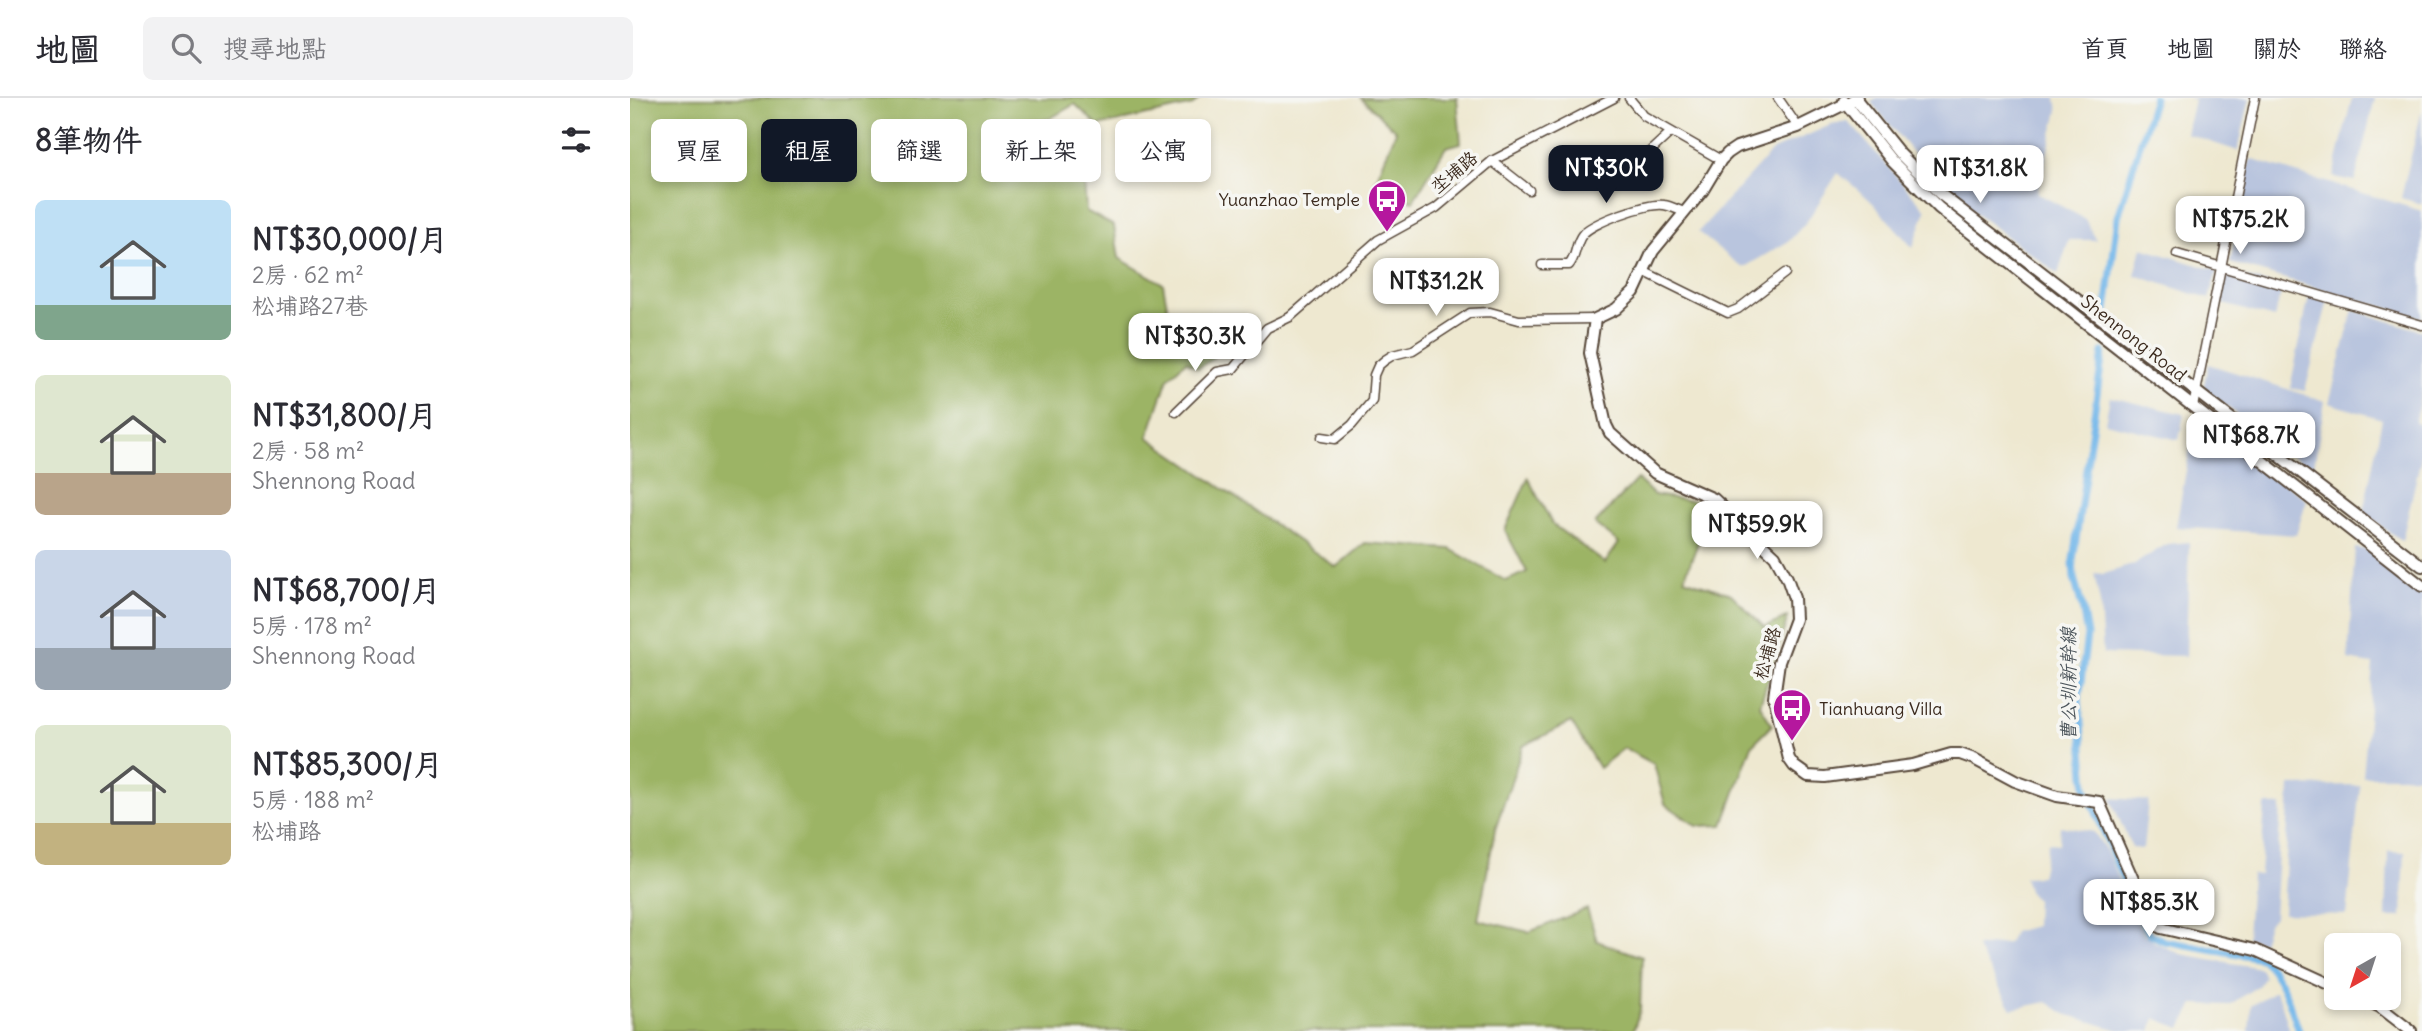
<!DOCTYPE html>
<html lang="zh-TW">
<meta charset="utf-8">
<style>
body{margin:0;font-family:Delius,"LXGW WenKai TC",sans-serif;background:#f2f2f3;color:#2b2b33;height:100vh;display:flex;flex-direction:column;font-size:26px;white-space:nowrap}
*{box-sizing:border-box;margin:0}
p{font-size:23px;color:#7c7c81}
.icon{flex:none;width:38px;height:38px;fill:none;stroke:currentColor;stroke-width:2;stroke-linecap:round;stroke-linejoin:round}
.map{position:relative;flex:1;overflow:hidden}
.sheet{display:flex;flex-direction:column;background:#fff;width:630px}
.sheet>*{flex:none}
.top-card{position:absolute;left:21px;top:21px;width:665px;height:63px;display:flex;gap:14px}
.needle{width:46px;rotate:219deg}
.buttons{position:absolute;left:1694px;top:835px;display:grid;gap:14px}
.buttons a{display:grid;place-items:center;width:77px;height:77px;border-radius:10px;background:#fff;box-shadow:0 4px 10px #0003;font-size:35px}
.price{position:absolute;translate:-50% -60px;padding:0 16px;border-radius:14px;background:#fff;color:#222;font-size:23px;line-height:46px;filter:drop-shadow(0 2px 4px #0008)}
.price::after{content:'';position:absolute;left:50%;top:42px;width:21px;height:16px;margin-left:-10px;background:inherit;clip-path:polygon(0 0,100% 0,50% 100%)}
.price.selected{background:#111827;color:#fff}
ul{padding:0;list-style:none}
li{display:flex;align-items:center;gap:21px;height:175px;padding:0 35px}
li span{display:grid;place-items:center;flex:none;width:196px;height:140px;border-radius:10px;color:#555}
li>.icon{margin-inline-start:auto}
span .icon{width:84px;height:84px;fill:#fffc;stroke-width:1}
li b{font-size:30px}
h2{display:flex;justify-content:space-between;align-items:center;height:84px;padding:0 35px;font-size:30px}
.pill{padding:0 24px;border-radius:10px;background:#fff;box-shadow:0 4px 10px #0003;font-size:24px;line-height:63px}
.pill.selected{background:#111827;color:#fff}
header{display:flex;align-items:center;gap:42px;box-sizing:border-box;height:98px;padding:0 35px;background:#fff;border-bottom:2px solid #e1e1e2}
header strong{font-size:33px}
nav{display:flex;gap:38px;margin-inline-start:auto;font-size:24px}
.search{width:490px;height:63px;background:#f2f2f3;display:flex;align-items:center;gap:18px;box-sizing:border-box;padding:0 24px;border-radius:10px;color:#7c7c81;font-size:26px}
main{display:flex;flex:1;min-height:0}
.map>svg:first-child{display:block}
.industrial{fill:#b9c5de}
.forest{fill:#9cb465;stroke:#6c6f42;stroke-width:2}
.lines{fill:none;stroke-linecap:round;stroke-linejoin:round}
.canal{stroke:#75b8ea;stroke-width:7}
.street-casing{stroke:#564639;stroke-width:11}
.secondary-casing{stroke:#564639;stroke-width:14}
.street{stroke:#fff;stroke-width:8}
.secondary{stroke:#fff;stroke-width:10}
.labels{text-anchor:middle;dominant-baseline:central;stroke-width:7;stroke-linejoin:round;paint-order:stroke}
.street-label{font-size:18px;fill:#3b2a1e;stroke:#f6f6f2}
.poi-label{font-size:18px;fill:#3b2a1e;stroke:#f6f6f2;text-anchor:end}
.water-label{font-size:19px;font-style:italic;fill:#4c555b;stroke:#f6f6f2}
</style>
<header>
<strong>地圖</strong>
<div class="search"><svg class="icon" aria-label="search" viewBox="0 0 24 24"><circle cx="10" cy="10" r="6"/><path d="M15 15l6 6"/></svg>搜尋地點</div>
<nav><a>首頁</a><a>地圖</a><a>關於</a><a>聯絡</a></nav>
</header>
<main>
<section class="sheet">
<h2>8筆物件<svg class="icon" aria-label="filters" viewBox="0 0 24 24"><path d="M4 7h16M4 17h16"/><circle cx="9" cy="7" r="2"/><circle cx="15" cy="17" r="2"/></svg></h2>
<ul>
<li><span style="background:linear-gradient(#bfe0f5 75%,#7fa58c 0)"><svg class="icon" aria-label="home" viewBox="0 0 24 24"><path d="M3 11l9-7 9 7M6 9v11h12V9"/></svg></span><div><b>NT$30,000/月</b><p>2房 · 62 m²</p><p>松埔路27巷</p></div></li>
<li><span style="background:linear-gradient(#dfe7d0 70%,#b9a48a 0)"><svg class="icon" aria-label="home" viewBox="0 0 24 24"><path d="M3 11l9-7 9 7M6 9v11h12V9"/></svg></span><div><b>NT$31,800/月</b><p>2房 · 58 m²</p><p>Shennong Road</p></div></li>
<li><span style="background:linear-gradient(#c9d6e8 70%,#9aa5b1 0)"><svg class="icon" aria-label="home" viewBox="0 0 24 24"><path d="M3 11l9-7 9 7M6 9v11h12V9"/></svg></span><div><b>NT$68,700/月</b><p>5房 · 178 m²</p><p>Shennong Road</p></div></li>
<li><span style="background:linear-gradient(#dfe7d0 70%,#c2b280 0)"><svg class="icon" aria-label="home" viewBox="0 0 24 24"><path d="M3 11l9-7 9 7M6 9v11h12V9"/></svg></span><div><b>NT$85,300/月</b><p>5房 · 188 m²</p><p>松埔路</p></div></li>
</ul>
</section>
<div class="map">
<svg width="1792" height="933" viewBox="0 0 1792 933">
<rect width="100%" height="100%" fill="#f6f6f2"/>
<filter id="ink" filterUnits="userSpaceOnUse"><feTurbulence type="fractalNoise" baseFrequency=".0143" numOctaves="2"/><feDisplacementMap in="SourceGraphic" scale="14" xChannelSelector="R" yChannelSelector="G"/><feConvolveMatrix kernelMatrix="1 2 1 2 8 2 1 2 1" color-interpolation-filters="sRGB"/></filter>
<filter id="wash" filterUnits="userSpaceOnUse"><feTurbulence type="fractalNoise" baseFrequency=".00686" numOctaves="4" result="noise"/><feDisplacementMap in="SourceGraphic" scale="28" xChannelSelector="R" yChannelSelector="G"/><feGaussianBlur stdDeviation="1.57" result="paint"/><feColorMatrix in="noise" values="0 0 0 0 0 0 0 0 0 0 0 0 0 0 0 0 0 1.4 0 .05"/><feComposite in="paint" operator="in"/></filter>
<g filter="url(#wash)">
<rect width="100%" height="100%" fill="#eee8d0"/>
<!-- industrial -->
<g class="industrial">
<path d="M1246,0H1426L1428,13L1407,95L1455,121L1466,142H1439L1428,176L1340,111L1287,60L1241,4Z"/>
<path d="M1558,0H1620L1608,53L1556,36L1564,2Z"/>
<path d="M1722,0H1745L1725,83L1703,79Z"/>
<path d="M1792,12V106L1771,100Z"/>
<path d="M1218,23L1296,112L1283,150L1241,103L1208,75L1177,123L1159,143L1113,170L1068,134L1143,52L1201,27Z"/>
<path d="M1620,61L1792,113V220L1600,165Z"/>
<path d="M1512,150L1587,173L1579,201L1505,177Z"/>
<path d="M1595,174L1653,189L1644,220L1590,205Z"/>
<path d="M1679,198L1698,202L1675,293L1660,290Z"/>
<path d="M1723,212L1792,233V292L1785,324L1792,330V355L1772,443L1733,415L1752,321L1699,305Z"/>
<path d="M1578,266L1695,303L1683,373L1573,291Z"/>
<path d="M1480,299L1554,316L1549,342L1475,325Z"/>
<path d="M1566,316L1677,402L1666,437L1546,429Z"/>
<path d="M1559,444L1556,558L1473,556L1470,505L1464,475L1474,476L1505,466L1537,446Z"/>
<path d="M1725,450L1739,452L1792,496V678H1733L1743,566L1718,562Z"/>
<path d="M1730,687L1717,817L1653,815L1660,688Z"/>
<path d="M1480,700L1518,703L1513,751L1502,750Z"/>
<path d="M1635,707H1651L1644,819L1638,826L1632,844L1617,840L1621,776L1630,777Z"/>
<path d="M1430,728L1464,734L1477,754L1502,816L1514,836L1526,845L1551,856L1630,870L1634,879L1629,887L1599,907L1564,906L1551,930L1525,920L1521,933H1492L1435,916L1417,904L1382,911L1346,849L1378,845L1383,834L1405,828L1406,802L1398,792L1394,779L1411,778L1418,745L1429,746Z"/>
<path d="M1758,753L1775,754L1772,819H1756Z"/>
<path d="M1645,893L1650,901L1660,933H1619L1621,907Z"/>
</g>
<!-- forest -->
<g class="forest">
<path d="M0,0H570L563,7L468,28L445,6L419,21L383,23L387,57L418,56L454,80L456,113L484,128L489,160L533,186L538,213L589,242L583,260L568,270L556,263L538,280L518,339L706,469L735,445L820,451L876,483L897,474L875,432L898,380L922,426L975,465L989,445L965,426L1007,381L1024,397L1083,406L1054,481L1101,496L1135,530L1158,519L1130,607L1142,627L1122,647L1093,727L1067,728L1035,706L1024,666L994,650L969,670L941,624L893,648L865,732L848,822L899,834L957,811L967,843L1012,859L1010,912L1003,933H0Z"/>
<path d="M731,0H827L831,45L816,49L783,103L745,85L766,33Z"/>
</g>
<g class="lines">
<!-- canal -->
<g class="canal">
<path d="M1476,213L1488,119L1524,0"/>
<path d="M1473,254L1443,462L1444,480L1452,509L1457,537L1449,600L1456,690L1508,818L1520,836L1534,843L1631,860C1652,877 1660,907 1669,933"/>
</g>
</g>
</g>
<g filter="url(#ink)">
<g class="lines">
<!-- street casing -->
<g class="street-casing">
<g id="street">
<path d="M999,0L1014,18L1091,62"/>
<path d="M1148,0L1168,29"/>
<path d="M1014,59L1041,34"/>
<path d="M862,63L899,92"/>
<path d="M1547,156L1792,227"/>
<path d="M912,167H939C947,158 945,146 952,137C960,125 1019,104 1034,107C1041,108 1048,112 1054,114"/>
<path d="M1013,173L1098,215L1108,211L1155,175"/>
<path d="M1563,309L1625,0"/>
<path d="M546,314L587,274L603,271L637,230L660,219L748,142L806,110L862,63L984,0"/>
<path d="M692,339L705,341L722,327L742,303L744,277L748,268L755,262L763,257L783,252L840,215L860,214L889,222L965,221"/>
</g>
</g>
<!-- secondary casing -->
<g class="secondary-casing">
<g id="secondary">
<path d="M1225,0L1270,56L1309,95L1792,468"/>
<path d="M1227,0L1168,29L1107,49L1098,55L1091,62L1073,92L1023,153L1004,194L986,211L965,221L960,255L976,327L980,335L1025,375L1084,401L1145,458L1157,480L1164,500L1165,521L1149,564L1144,599L1159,661L1164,668L1178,678L1195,679L1283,667L1321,656H1330L1344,661L1385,683L1427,698L1469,704L1520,820L1531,830L1625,852L1706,889"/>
<path d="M1214,3L1262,63L1309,110L1792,488"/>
<path d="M1731,900L1750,909L1781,933"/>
</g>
</g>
<!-- street -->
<use href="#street" class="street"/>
<!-- secondary -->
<use href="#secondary" class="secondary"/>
</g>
</g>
<!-- icons -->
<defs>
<g id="bus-pin" transform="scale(2.0125)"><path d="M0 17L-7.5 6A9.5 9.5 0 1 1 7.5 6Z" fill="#b5179e" stroke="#f6f6f2"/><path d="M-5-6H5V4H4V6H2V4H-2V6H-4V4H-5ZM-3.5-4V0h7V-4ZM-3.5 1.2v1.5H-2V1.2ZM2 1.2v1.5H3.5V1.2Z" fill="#fff"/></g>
</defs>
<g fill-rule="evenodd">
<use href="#bus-pin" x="757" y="101"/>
<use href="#bus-pin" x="1162" y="610"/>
</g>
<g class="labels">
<!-- street labels -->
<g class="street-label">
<text transform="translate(824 74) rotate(-40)">坔埔路</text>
<text transform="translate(1504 240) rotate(38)">Shennong Road</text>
<text transform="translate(1137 555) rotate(-74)">松埔路</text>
</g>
<!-- poi labels -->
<g class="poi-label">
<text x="730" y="101">Yuanzhao Temple</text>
<text x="1189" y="610" text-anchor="start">Tianhuang Villa</text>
</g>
<!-- water labels -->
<g class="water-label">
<text transform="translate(1438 586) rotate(-90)">曹公圳新幹線</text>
</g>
</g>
</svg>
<div class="buttons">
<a><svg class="needle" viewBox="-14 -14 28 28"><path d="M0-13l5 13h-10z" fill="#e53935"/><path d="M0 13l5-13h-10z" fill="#7c7c81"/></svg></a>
</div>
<b class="price selected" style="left:976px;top:107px">NT$30K</b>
<b class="price" style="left:1350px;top:107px">NT$31.8K</b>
<b class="price" style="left:1610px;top:158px">NT$75.2K</b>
<b class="price" style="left:806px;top:220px">NT$31.2K</b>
<b class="price" style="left:565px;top:275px">NT$30.3K</b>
<b class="price" style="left:1621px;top:374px">NT$68.7K</b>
<b class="price" style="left:1127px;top:463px">NT$59.9K</b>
<b class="price" style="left:1519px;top:841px">NT$85.3K</b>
<div class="top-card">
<a class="pill">買屋</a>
<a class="pill selected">租屋</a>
<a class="pill">篩選</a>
<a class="pill">新上架</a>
<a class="pill">公寓</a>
</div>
</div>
</main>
